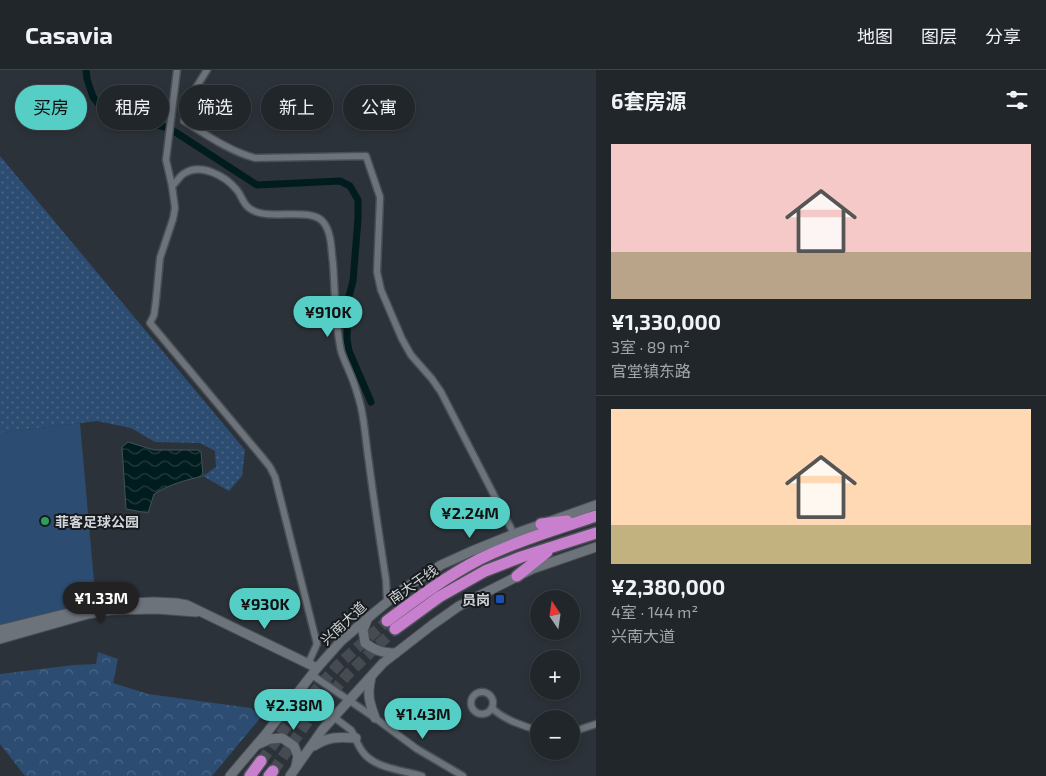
<!DOCTYPE html>
<html lang="zh">
<meta charset="utf-8">
<style>
body{margin:0;font-family:"Exo 2","Noto Sans SC",sans-serif;background:#2d3237;color:#f1f3f6;height:100vh;display:flex;flex-direction:column;font-size:19px;white-space:nowrap}
*{box-sizing:border-box;margin:0}
p{font-size:16px;color:#a2a5a9}
.icon{flex:none;width:28px;height:28px;fill:none;stroke:currentColor;stroke-width:2;stroke-linecap:round;stroke-linejoin:round}
.map{position:relative;flex:1;overflow:hidden}
.side{display:flex;flex-direction:column;background:#21262b;width:450px}
.side>*{flex:none}
.guide{position:absolute;left:15px;top:15px;width:475px;height:45px;display:flex;gap:10px}
.needle{width:32px;rotate:347deg}
.buttons{position:absolute;left:530px;top:520px;display:grid;gap:10px}
.buttons a{display:grid;place-items:center;width:50px;height:50px;border-radius:50%;background:#21262b;box-shadow:0 2px 8px #0003,0 0 0 1px #3e4347;font-size:25px}
.price{position:absolute;translate:-50% -42px;padding:0 11px;border-radius:18px;background:#55cec6;color:#111;font-size:16px;line-height:32px;filter:drop-shadow(0 1px 2px #0008)}
.price::after{content:'';position:absolute;left:50%;top:30px;width:15px;height:11px;margin-left:-8px;background:inherit;clip-path:polygon(0 0,100% 0,50% 100%)}
.price.on{background:#222;color:#fff}
ul{padding:0;list-style:none}
li{display:grid;align-content:center;gap:10px;height:265px;padding:0 15px}
li+li{border-top:1px solid #3e4347}
li span{display:grid;place-items:center;height:155px;border-radius:0px;color:#555}
li>.icon{margin-inline-start:auto}
span .icon{width:90px;height:90px;fill:#fffc;stroke-width:1}
li b{font-size:21px}
h2{display:flex;justify-content:space-between;align-items:center;height:60px;padding:0 15px;font-size:21px}
.tag{padding:0 18px;border-radius:22px;background:#21262b;box-shadow:0 2px 8px #0003,0 0 0 1px #3e4347;font-size:18px;line-height:45px}
.tag.on{background:#55cec6;color:#111}
header{display:flex;align-items:center;gap:30px;box-sizing:border-box;height:70px;padding:0 25px;background:#21262b;border-bottom:1px solid #3e4347}
header strong{font-size:24px}
nav{display:flex;gap:28px;margin-inline-start:auto;font-size:18px}
main{display:flex;flex:1;min-height:0}
.map>svg:first-child{display:block}
.grass{fill:url(#grass-dots)}
.forest{fill:url(#forest-crowns)}
.garden{fill:#2c4d71}
.water{fill:url(#water-waves);stroke:#3f5457}
.lines{fill:none;stroke-linecap:round;stroke-linejoin:round}
.canal{stroke:#001c1f;stroke-width:7}
.highway-tunnel{stroke:#454b51;stroke-width:11;stroke-dasharray:11 5.5;stroke-linecap:butt}
.street-casing{stroke:#494f54;stroke-width:9}
.secondary-casing{stroke:#494f54;stroke-width:11}
.highway-casing{stroke:#494f54;stroke-width:14}
.street{stroke:#6c737b;stroke-width:6}
.secondary{stroke:#6c737b;stroke-width:9}
.highway{stroke:#c87fcd;stroke-width:11}
.leisure-dot{fill:#2e9e5b;stroke:#171a1d;stroke-width:2}
.transit-dot{fill:#1a4fb4;stroke:#171a1d;stroke-width:2}
.labels{text-anchor:middle;dominant-baseline:central;stroke-width:4;stroke-linejoin:round;paint-order:stroke}
.poi-label{font-size:14px;font-weight:bold;fill:#d2d6da;stroke:#171a1d;text-anchor:start}
.street-label{font-size:14px;fill:#d2d6da;stroke:#171a1d}
</style>
<header>
<strong>Casavia</strong>
<nav><a>地图</a><a>图层</a><a>分享</a></nav>
</header>
<main>
<div class="map">
<svg width="596" height="706" viewBox="0 0 596 706">
<defs>
<pattern id="grass-dots" width="8" height="8" patternUnits="userSpaceOnUse" patternTransform="scale(1.25)"><rect width="8" height="8" fill="#2c4d71"/><path d="M2 2h.1M6 6h.1" fill="none" stroke="#4a6685" stroke-width="1.8" stroke-linecap="round"/></pattern>
<pattern id="forest-crowns" width="20" height="18" patternUnits="userSpaceOnUse" patternTransform="scale(1.25)"><rect width="20" height="18" fill="#2c4d71"/><path d="M2 6a3 3 0 1 1 6 0M12 15a3 3 0 1 1 6 0" fill="none" stroke="#4a6685"/></pattern>
<pattern id="water-waves" width="16" height="10" patternUnits="userSpaceOnUse" patternTransform="scale(1.25)"><rect width="16" height="10" fill="#001c1f"/><path d="M0 5q4-4 8 0t8 0" fill="none" stroke="#243c3f"/></pattern>
</defs>
<rect width="100%" height="100%" fill="#2c3239"/>
<!-- grass -->
<path class="grass" d="M0,86L245,380L242,406L229,421L203,406L216,397L215,381L200,373L155,372L131,358L97,351L0,363Z"/>
<!-- forest -->
<path class="forest" d="M98,582L118,589L113,613L148,624L251,638L261,647L212,706H25L0,674V604L74,595L96,594Z"/>
<!-- garden -->
<path class="garden" d="M80,353L96,534L0,557V363Z"/>
<!-- water -->
<path class="water" d="M128,372L154,380H198L201,382L203,406C186,410 170,414 154,424L148,443L126,439L122,377Z"/>
<g class="lines">
<!-- canal -->
<path class="canal" d="M86,0L87,9L93,27L105,42L169,58L257,115L340,111L350,116L358,130V149L353,211L348,230L347,269L349,281L371,332"/>
<!-- highway-tunnel -->
<g class="highway-tunnel">
<path d="M261,691L300,638L339,594L387,551"/>
<path d="M273,701L310,648L348,604L395,559"/>
</g>
<!-- street casing -->
<g class="street-casing">
<g id="street">
<path d="M177,0L166,90L172,116L175,138L173,149L160,188L156,230L154,245L150,253L262,387L270,397L275,407L317,574L308,594"/>
<path d="M207,0L192,24L184,51C207,65 229,81 255,88L366,86L380,127L377,202L381,220L402,269L411,285L432,309L441,322L514,464"/>
<path d="M172,116C177,112 180,105 185,103C201,93 225,106 236,119C240,123 242,130 246,135C262,155 311,134 324,153C332,164 331,180 333,193C335,221 335,249 340,276C341,285 346,293 349,301C354,312 358,325 361,337C365,355 366,375 369,393C374,432 380,471 386,510L387,531"/>
<path d="M312,605L375,648L417,679L463,706"/>
<path d="M299,621L351,660C355,666 357,674 362,681C374,699 404,700 422,706"/>
<circle cx="482" cy="633" r="11"/>
<path d="M492,638C503,649 524,657 539,660"/>
<path d="M571,660H578L596,654"/>
</g>
</g>
<!-- secondary casing -->
<g class="secondary-casing">
<g id="secondary">
<path d="M367,550L363,560L365,573C376,581 383,583 396,583"/>
<path d="M0,560L105,534L154,532L176,533L187,535L317,598"/>
<path d="M0,569L88,544L111,540L157,539L196,542"/>
<path d="M371,607C367,625 369,631 375,648"/>
<path d="M259,674L270,669L282,668L294,676L298,686L296,696"/>
<path d="M314,676C329,666 339,667 356,668"/>
<path d="M230,706L265,665L317,598L341,571L375,542L402,520L441,495L472,481L514,464L596,435"/>
<path d="M290,706L323,659L383,593L432,555L459,536L532,499L596,477"/>
</g>
</g>
<!-- highway casing -->
<g class="highway-casing">
<g id="highway">
<path d="M541,454L567,451"/>
<path d="M517,506L547,482"/>
<path d="M387,551C416,529 447,506 480,489C517,471 557,459 596,446"/>
<path d="M395,559L439,527L485,501L521,487L596,463"/>
<path d="M250,706L261,691"/>
<path d="M269,706L273,701"/>
</g>
</g>
<!-- street -->
<use href="#street" class="street"/>
<!-- secondary -->
<use href="#secondary" class="secondary"/>
<!-- highway -->
<use href="#highway" class="highway"/>
</g>
<!-- markers -->
<circle class="leisure-dot" cx="45" cy="451" r="5"/>
<rect class="transit-dot" x="495" y="524" width="10" height="10" rx="2.5"/>
<g class="labels">
<!-- poi labels -->
<g class="poi-label">
<text x="55" y="451">菲客足球公园</text>
<text x="490" y="529" text-anchor="end">员岗</text>
</g>
<!-- street labels -->
<g class="street-label">
<text transform="translate(413 514) rotate(-35)">南大干线</text>
<text transform="translate(343 553) rotate(-43)">兴南大道</text>
</g>
</g>
</svg>
<div class="buttons">
<a><svg class="needle" viewBox="-14 -14 28 28"><path d="M0-13l5 13h-10z" fill="#e53935"/><path d="M0 13l5-13h-10z" fill="#a2a5a9"/></svg></a>
<a>+</a>
<a>−</a>
</div>
<b class="price" style="left:328px;top:268px">¥910K</b>
<b class="price" style="left:470px;top:469px">¥2.24M</b>
<b class="price on" style="left:101px;top:554px">¥1.33M</b>
<b class="price" style="left:265px;top:560px">¥930K</b>
<b class="price" style="left:294px;top:661px">¥2.38M</b>
<b class="price" style="left:423px;top:670px">¥1.43M</b>
<div class="guide">
<a class="tag on">买房</a>
<a class="tag">租房</a>
<a class="tag">筛选</a>
<a class="tag">新上</a>
<a class="tag">公寓</a>
</div>
</div>
<section class="side">
<h2>6套房源<svg class="icon" aria-label="filters" viewBox="0 0 24 24"><path d="M4 7h16M4 17h16"/><circle cx="9" cy="7" r="2"/><circle cx="15" cy="17" r="2"/></svg></h2>
<ul>
<li><span style="background:linear-gradient(#f6c9c9 70%,#b9a48a 0)"><svg class="icon" aria-label="home" viewBox="0 0 24 24"><path d="M3 11l9-7 9 7M6 9v11h12V9"/></svg></span><div><b>¥1,330,000</b><p>3室 · 89 m²</p><p>官堂镇东路</p></div></li>
<li><span style="background:linear-gradient(#ffd9b3 75%,#c2b280 0)"><svg class="icon" aria-label="home" viewBox="0 0 24 24"><path d="M3 11l9-7 9 7M6 9v11h12V9"/></svg></span><div><b>¥2,380,000</b><p>4室 · 144 m²</p><p>兴南大道</p></div></li>
</ul>
</section>
</main>
